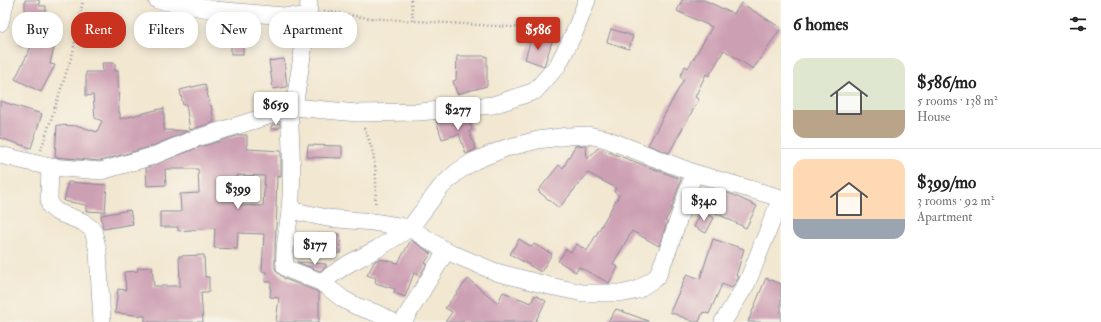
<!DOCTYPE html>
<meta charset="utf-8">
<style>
body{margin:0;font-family:"IM FELL Double Pica",serif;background:#f2f2f2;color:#222;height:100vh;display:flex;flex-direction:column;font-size:15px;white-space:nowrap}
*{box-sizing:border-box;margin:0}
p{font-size:13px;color:#767676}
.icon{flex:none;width:22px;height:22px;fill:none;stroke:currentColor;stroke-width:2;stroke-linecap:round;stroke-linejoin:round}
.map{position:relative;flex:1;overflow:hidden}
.sheet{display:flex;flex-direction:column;background:#fff;width:320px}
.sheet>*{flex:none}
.guide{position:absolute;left:12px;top:12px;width:380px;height:36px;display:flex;gap:8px}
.price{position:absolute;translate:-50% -34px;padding:0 9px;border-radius:4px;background:#fff;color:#222;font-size:13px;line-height:26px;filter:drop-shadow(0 1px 2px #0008)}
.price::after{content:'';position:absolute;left:50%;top:24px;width:12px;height:9px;margin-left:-6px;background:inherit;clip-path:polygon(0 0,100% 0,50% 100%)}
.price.current{background:#c8321e;color:#fff}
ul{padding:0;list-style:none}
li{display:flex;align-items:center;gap:12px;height:100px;padding:0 12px}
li+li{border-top:1px solid #e0e0e0}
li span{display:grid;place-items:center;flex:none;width:112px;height:80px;border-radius:12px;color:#555}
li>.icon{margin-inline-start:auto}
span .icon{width:48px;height:48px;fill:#fffc;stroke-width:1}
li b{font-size:17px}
h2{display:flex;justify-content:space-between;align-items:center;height:48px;padding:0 12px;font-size:17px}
.chip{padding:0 14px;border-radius:16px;background:#fff;box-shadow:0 2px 10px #0003;font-size:14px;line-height:36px}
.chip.current{background:#c8321e;color:#fff}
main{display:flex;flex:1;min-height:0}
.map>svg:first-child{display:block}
.building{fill:#cd9fb3;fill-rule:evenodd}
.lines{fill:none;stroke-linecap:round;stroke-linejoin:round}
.minor-casing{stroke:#868b97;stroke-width:18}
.path{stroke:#868b97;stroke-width:2.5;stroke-dasharray:1 3;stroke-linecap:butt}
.minor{stroke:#fff;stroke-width:17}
</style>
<main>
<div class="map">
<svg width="781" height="322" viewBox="0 0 781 322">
<rect width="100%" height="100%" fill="#f7f3e8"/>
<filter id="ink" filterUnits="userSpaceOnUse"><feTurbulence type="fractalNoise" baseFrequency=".025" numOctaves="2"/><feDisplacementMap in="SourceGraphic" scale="8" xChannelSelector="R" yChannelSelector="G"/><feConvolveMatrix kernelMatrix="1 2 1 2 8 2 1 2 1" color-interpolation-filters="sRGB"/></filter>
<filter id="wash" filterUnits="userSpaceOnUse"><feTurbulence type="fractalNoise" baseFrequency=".012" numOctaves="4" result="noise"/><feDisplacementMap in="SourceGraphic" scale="16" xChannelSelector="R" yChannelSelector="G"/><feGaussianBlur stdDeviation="0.9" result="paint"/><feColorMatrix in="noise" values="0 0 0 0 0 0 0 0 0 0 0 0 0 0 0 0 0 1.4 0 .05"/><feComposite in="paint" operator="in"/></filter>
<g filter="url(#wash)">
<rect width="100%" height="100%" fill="#f2e7d0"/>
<g id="blocks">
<!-- building -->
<g class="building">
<path d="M25,0H39L40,6H46L45,28L58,31L50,64L55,65L41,92L15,79L31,47L19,44L25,19Z"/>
<path d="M682,0H704L734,14L741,3L781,28L753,69L724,50L709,76L706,74L695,97L699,99L669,153L648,145L684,79L680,77L685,66L688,68L712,27L677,11Z"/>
<path d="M611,29L633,36L629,49L607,42Z"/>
<rect x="231" y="33" width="12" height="21"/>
<path d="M532,36L552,42L544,66L525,59Z"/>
<path d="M457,56H487V86L457,94L453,81L456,80Z"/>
<path d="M284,59L287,87L273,89L269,61Z"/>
<path d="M102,63H115V71H118L119,113H120V119L164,108V130L188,131L150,147L100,161L55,157L57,125L79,126L97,132L102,121L95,118L93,95L86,96V72H103Z"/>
<path d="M205,84L210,105H211L214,122L190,130L186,104L183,105L180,90Z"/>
<path d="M0,101L42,114L31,148L0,138Z"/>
<path d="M468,117L472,130L469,131L476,149L466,154L459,134L442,139L436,120Z"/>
<path d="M280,123V128L271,129V126Z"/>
<path d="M240,135H247V149L281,151V177L277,176L276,207H277L275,246V268L277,272L285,279L316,291L319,293V322H276L279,298L270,297L271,282H265L266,272L262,271L264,234L238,233L237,249L214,248L215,228L178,231V227H160V212H181L180,194L199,193L198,169H165L166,185L147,186L146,168L197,148ZM237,175L265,176L263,206L237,205Z"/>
<path d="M308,145L342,146V158L307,157Z"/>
<path d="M586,145L587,159L598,148L681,179L671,210L665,221L667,222L659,246L632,231L613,264L618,267L609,283L579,267L576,272L558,261L566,249L571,252L577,244L587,251L619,195L614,192L616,188L588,173L559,208L538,191L559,165L563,168L575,146Z"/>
<path d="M68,182L107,185L105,212L86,211V205L64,201Z"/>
<path d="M724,192L733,195L757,206L746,228L714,212Z"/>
<path d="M130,210L133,224L103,229L101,215Z"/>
<path d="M702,211L714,218L706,233L694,227Z"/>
<path d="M316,234H340L341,253L317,254Z"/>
<path d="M519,239L532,247L534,244L552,254L541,272L510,254Z"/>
<path d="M713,239L744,249L736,276L739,277L732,288L722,284L709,314L703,312L699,322H694L670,312L687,274L700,279Z"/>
<path d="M411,240L431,253L425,263L427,264L419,276L414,273L405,297L394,293L395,289L375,283L376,278L367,275L375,261L380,259L398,263Z"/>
<path d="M204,255L205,277H209V292H201L203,322H145V316L115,313L118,289L126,290L124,272L138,271L137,268L152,267L154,286H180L179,256Z"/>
<path d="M297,262L326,264V267L320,271Z"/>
<path d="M766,278L781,284V322H748Z"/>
<path d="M468,279L498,303L503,292L531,303L535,295L546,301L535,322H445L452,312L445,308Z"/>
<path d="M616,309L648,321V322H608Z"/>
</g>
</g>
</g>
<g filter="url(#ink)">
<use href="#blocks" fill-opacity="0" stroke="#868b97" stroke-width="1"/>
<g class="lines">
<!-- minor casing -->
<g class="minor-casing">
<g id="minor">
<path d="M157,0L215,10L308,18"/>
<path d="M0,23L6,0"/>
<path d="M294,107L308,18L309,0"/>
<path d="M289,110C291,143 293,178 290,211C288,229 283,249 285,267L290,270L321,282L343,299L356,306L376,313L393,322"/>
<path d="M0,155L50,167L101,171L153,156L194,139L284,111L294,107L357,113L419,112L493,105L535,91L558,65L575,31L587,0"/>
<path d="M50,167L49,198L50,206L57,212L83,222L93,230L98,251L102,322"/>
<path d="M290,210L327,218L373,222L410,228L446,251L496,272L550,286L583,293H625L637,290L657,277L668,250L694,173"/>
<path d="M321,282L348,264L377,249L410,228L441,187L457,172L474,161L506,148L538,140L568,136L588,135L606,139L694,173L781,198"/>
<path d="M403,322L446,251"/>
<path d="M723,322L747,283L781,198"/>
</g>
</g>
<!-- path -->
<g class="path">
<path d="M411,0L413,21"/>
<path d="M324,11L368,18L558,30"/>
<path d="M364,128C377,156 377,177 375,207"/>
<path d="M41,150L73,52L83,0"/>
</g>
<!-- minor -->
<use href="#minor" class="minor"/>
</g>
</g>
</svg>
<b class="price current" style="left:538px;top:51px">$586</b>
<b class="price" style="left:276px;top:126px">$659</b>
<b class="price" style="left:458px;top:131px">$277</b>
<b class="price" style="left:238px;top:210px">$399</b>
<b class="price" style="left:704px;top:222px">$340</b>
<b class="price" style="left:315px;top:266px">$177</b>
<div class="guide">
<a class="chip">Buy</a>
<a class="chip current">Rent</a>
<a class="chip">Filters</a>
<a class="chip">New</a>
<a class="chip">Apartment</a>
</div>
</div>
<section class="sheet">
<h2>6 homes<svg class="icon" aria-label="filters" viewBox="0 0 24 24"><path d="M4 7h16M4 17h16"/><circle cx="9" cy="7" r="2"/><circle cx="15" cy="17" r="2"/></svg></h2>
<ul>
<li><span style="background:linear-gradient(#dfe7d0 65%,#b9a48a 0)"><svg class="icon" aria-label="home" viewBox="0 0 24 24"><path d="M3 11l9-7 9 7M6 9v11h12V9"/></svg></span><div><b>$586/mo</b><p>5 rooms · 138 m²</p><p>House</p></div></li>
<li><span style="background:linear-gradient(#ffd9b3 75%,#9aa5b1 0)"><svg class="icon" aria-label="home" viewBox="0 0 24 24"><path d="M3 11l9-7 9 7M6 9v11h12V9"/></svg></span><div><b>$399/mo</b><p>3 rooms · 92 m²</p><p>Apartment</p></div></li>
</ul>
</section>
</main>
